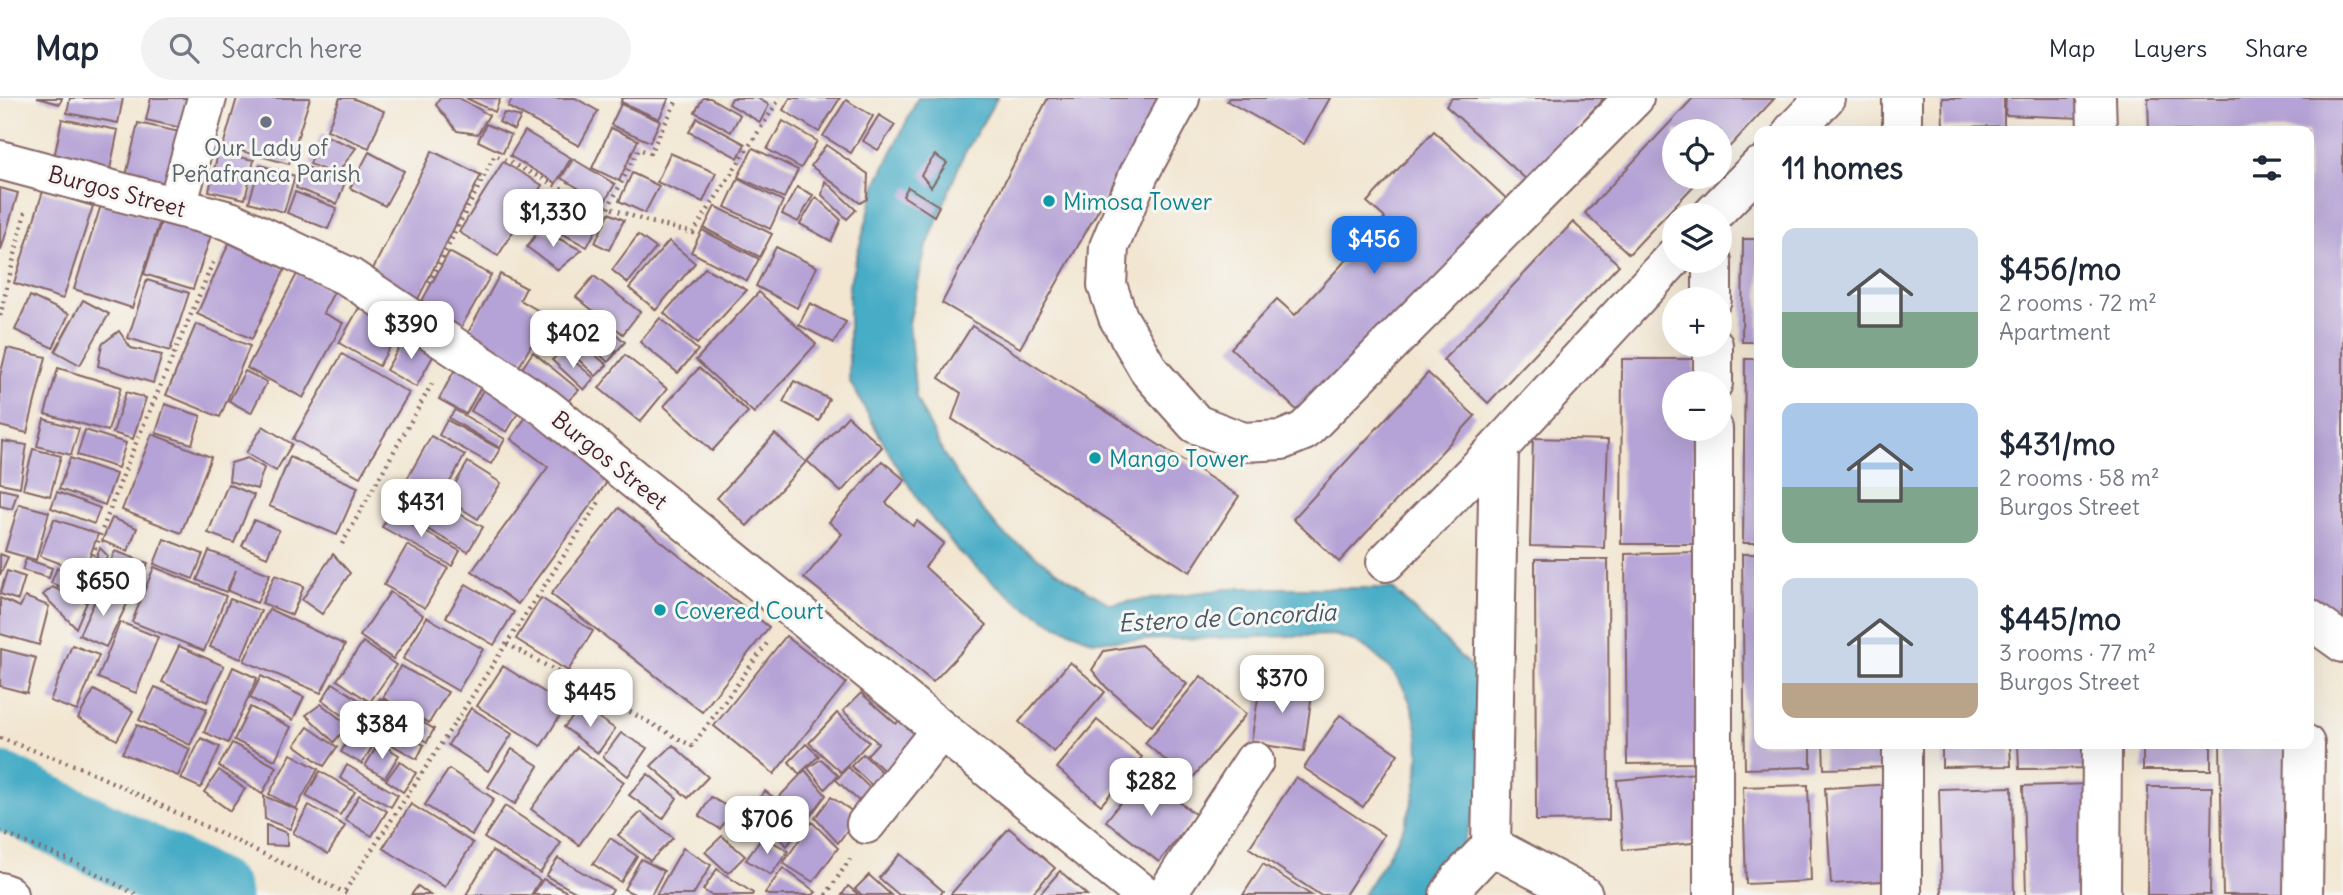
<!DOCTYPE html>
<meta charset="utf-8">
<style>
body{margin:0;font-family:Delius,sans-serif;background:#f2f2f3;color:#1f2937;height:100vh;display:flex;flex-direction:column;font-size:26px;white-space:nowrap}
*{box-sizing:border-box;margin:0}
p{font-size:23px;color:#747a83}
.icon{flex:none;width:38px;height:38px;fill:none;stroke:currentColor;stroke-width:2;stroke-linecap:round;stroke-linejoin:round}
.map{position:relative;flex:1;overflow:hidden}
.drawer{position:absolute;left:1754px;top:28px;width:560px;height:623px;display:flex;flex-direction:column;background:#fff;border-radius:14px;box-shadow:0 7px 28px #0002}
.drawer>*{flex:none}
.buttons{position:absolute;left:1662px;top:21px;display:grid;gap:14px}
.buttons a{display:grid;place-items:center;width:70px;height:70px;border-radius:50%;background:#fff;box-shadow:0 7px 28px #0002;font-size:35px}
.price{position:absolute;translate:-50% -60px;padding:0 16px;border-radius:14px;background:#fff;color:#222;font-size:23px;line-height:46px;filter:drop-shadow(0 2px 4px #0008)}
.price::after{content:'';position:absolute;left:50%;top:42px;width:21px;height:16px;margin-left:-10px;background:inherit;clip-path:polygon(0 0,100% 0,50% 100%)}
.price.current{background:#1a73e8;color:#fff}
ul{padding:0;list-style:none}
li{display:flex;align-items:center;gap:21px;height:175px;padding:0 28px}
li span{display:grid;place-items:center;flex:none;width:196px;height:140px;border-radius:14px;color:#555}
li>.icon{margin-inline-start:auto}
span .icon{width:84px;height:84px;fill:#fffc;stroke-width:1}
li b{font-size:30px}
h2{display:flex;justify-content:space-between;align-items:center;height:84px;padding:0 28px;font-size:30px}
header{display:flex;align-items:center;gap:42px;box-sizing:border-box;height:98px;padding:0 35px;background:#fff;border-bottom:2px solid #e0e1e3}
header strong{font-size:33px}
nav{display:flex;gap:38px;margin-inline-start:auto;font-size:24px}
.search{width:490px;height:63px;background:#f2f2f3;display:flex;align-items:center;gap:18px;box-sizing:border-box;padding:0 24px;border-radius:38px;color:#747a83;font-size:26px}
.map>svg:first-child{display:block}
.water{fill:#46acc6;stroke:#486678;stroke-width:2}
.lines{fill:none;stroke-linecap:round;stroke-linejoin:round}
.river{stroke:#46acc6;stroke-width:75}
.building{fill:#b5a2d6}
.minor-casing{stroke:#856565;stroke-width:42}
.path{stroke:#856565;stroke-width:4.5;stroke-dasharray:2 5;stroke-linecap:butt}
.minor{stroke:#fff;stroke-width:38}
.worship-dot{fill:#6b7280;stroke:#f6f6f2;stroke-width:2.5}
.culture-dot{fill:#0f9aa8;stroke:#f6f6f2;stroke-width:2.5}
.labels{text-anchor:middle;dominant-baseline:central;stroke-width:6;stroke-linejoin:round;paint-order:stroke}
.worship-label{font-size:23px;fill:#5b616d;stroke:#f6f6f2}
.street-label{font-size:23px;fill:#4a1f2b;stroke:#f6f6f2}
.culture-label{font-size:23px;fill:#0d838f;stroke:#f6f6f2;text-anchor:start}
.water-label{font-size:24px;font-style:italic;fill:#485769;stroke:#f6f6f2}
</style>
<header>
<strong>Map</strong>
<div class="search"><svg class="icon" aria-label="search" viewBox="0 0 24 24"><circle cx="10" cy="10" r="6"/><path d="M15 15l6 6"/></svg>Search here</div>
<nav><a>Map</a><a>Layers</a><a>Share</a></nav>
</header>
<div class="map">
<svg width="2343" height="797" viewBox="0 0 2343 797">
<rect width="100%" height="100%" fill="#f6f6f2"/>
<filter id="ink" filterUnits="userSpaceOnUse"><feTurbulence type="fractalNoise" baseFrequency=".0143" numOctaves="2"/><feDisplacementMap in="SourceGraphic" scale="14" xChannelSelector="R" yChannelSelector="G"/><feConvolveMatrix kernelMatrix="1 2 1 2 8 2 1 2 1" color-interpolation-filters="sRGB"/></filter>
<filter id="wash" filterUnits="userSpaceOnUse"><feTurbulence type="fractalNoise" baseFrequency=".00686" numOctaves="4" result="noise"/><feDisplacementMap in="SourceGraphic" scale="28" xChannelSelector="R" yChannelSelector="G"/><feGaussianBlur stdDeviation="1.57" result="paint"/><feColorMatrix in="noise" values="0 0 0 0 0 0 0 0 0 0 0 0 0 0 0 0 0 1.4 0 .05"/><feComposite in="paint" operator="in"/></filter>
<g filter="url(#wash)">
<rect width="100%" height="100%" fill="#f2e6d1"/>
<!-- water -->
<path class="water" d="M918,0H997L963,58L925,153L909,225L916,300L943,355L970,397L1002,435L1073,484L1110,506L1235,490H1392L1490,588L1488,679L1443,797H1363C1377,774 1393,752 1404,728C1427,673 1427,598 1377,559C1372,554 1366,549 1360,546C1352,542 1343,540 1334,537L1093,543L1056,527L1022,507L989,481L958,453L922,408L891,358L849,282V187L877,84Z"/>
<g class="lines">
<!-- river -->
<path class="river" d="M0,692L213,797"/>
</g>
<g id="blocks">
<!-- building -->
<g class="building">
<path d="M37,0H62L60,6Z"/>
<path d="M70,0H123L118,25L67,15Z"/>
<path d="M151,0H199L191,32L146,22Z"/>
<path d="M237,0H310L289,66L223,48Z"/>
<path d="M340,0H352L384,13L369,50L327,32Z"/>
<path d="M440,0H459L489,17L478,36L457,33L436,7Z"/>
<path d="M466,0H493L500,1L495,14Z"/>
<path d="M513,0H575L598,13L579,48L508,9Z"/>
<path d="M622,0H669L659,21L621,4Z"/>
<path d="M703,0H710L740,17L731,34L695,14Z"/>
<path d="M732,0H757L769,7L760,24L729,6Z"/>
<path d="M790,0H840L819,34L783,12Z"/>
<path d="M1048,0H1162L1020,250L942,205Z"/>
<path d="M1229,0H1330L1304,46L1227,3Z"/>
<path d="M1452,0H1604L1528,83L1446,8Z"/>
<path d="M1693,0L1774,1L1720,59V33H1675V79H1702L1629,156L1585,115Z"/>
<path d="M1942,0H2004V28L1943,29Z"/>
<path d="M2006,0H2083L2082,20L2005,17Z"/>
<path d="M2148,0H2343V530L2308,499V33H2149Z"/>
<path d="M846,2L873,18L851,55L823,38Z"/>
<path d="M621,6L660,23L650,44L611,27Z"/>
<path d="M504,15L521,19L514,32L499,24Z"/>
<path d="M879,17L895,27L878,52L863,43Z"/>
<path d="M697,20L745,46L738,60L689,34Z"/>
<path d="M62,21L118,32L110,71L54,60Z"/>
<path d="M783,23L817,43L801,70L767,51Z"/>
<path d="M138,25L189,36L178,88L126,78Z"/>
<path d="M486,26L511,37L503,55L478,43Z"/>
<path d="M611,30L638,42L619,83L592,70Z"/>
<path d="M525,33L571,60L556,85L510,58Z"/>
<path d="M1434,33L1509,103L1305,320L1231,250L1277,201L1295,217L1385,120L1367,104Z"/>
<path d="M321,36L356,50L336,77L310,66Z"/>
<path d="M826,47L868,76L867,101L860,105L811,68Z"/>
<path d="M753,50L798,72L784,100L738,79Z"/>
<path d="M432,53L481,77L418,201L370,177Z"/>
<path d="M369,54L404,73L385,108L350,90Z"/>
<path d="M218,55L254,62L245,101L209,93Z"/>
<path d="M670,55L716,75L703,104L657,84Z"/>
<path d="M935,57L947,65L931,89L921,77Z"/>
<path d="M573,61L615,86L604,105L561,80Z"/>
<path d="M503,64L542,87L498,158L459,134Z"/>
<path d="M260,67L295,78L284,114L249,104Z"/>
<path d="M304,68L345,84L337,106L296,90Z"/>
<path d="M632,75L659,88L645,115L619,103Z"/>
<path d="M738,81L783,103L770,131L725,109Z"/>
<path d="M825,83L856,112L847,121L822,97Z"/>
<path d="M797,89L813,97L798,124L782,116Z"/>
<path d="M908,89L939,108L934,118L903,98Z"/>
<path d="M0,90L18,95L1,152H0Z"/>
<path d="M43,93L93,108L63,201L14,185Z"/>
<path d="M295,94L337,110L328,131L287,115Z"/>
<path d="M816,99L841,122L831,143L800,126Z"/>
<path d="M102,104L160,123L132,210L74,191Z"/>
<path d="M552,106L597,130L587,149L542,125Z"/>
<path d="M715,108L772,136L760,159L704,130Z"/>
<path d="M609,115L624,122L609,152L595,145Z"/>
<path d="M163,118L212,134L193,191L144,176Z"/>
<path d="M1573,124L1619,167L1488,305L1443,262Z"/>
<path d="M540,131L577,150L582,152L558,172L527,149Z"/>
<path d="M702,132L759,161L747,183L691,154Z"/>
<path d="M638,137L656,150L628,185L612,172Z"/>
<path d="M1743,141H1759V244H1742Z"/>
<path d="M669,143L695,165L656,212L629,190Z"/>
<path d="M229,145L285,171L252,241L197,216Z"/>
<path d="M776,149L817,169L797,210L756,188Z"/>
<path d="M449,154L491,177L459,233L418,210Z"/>
<path d="M705,170L747,192L697,246L664,215Z"/>
<path d="M298,174L334,194L323,215L343,225L303,300L247,270Z"/>
<path d="M500,176L526,190L520,202L548,218L517,272L464,242Z"/>
<path d="M594,178L640,214L623,236L576,199Z"/>
<path d="M147,182L189,195L170,253L128,240Z"/>
<path d="M759,194L816,246L754,315L696,262Z"/>
<path d="M30,198L69,216L53,250L15,232Z"/>
<path d="M83,202L109,216L80,267L55,253Z"/>
<path d="M810,205L846,224L834,245L799,227Z"/>
<path d="M360,208L400,231L379,268L339,245Z"/>
<path d="M595,217L625,244L617,253L587,226Z"/>
<path d="M660,220L698,252L678,275L640,244Z"/>
<path d="M196,226L250,248L220,319L166,297Z"/>
<path d="M585,228L616,255L608,264L578,237Z"/>
<path d="M972,228L1239,398L1190,474L952,321L961,295L939,280Z"/>
<path d="M119,233L131,250L162,257L153,285L98,268L102,246Z"/>
<path d="M407,236L436,253L416,289L386,272Z"/>
<path d="M575,240L607,267L596,278L565,249Z"/>
<path d="M7,250L46,259L27,335L0,328V278Z"/>
<path d="M562,253L594,280L584,292L552,262Z"/>
<path d="M533,254L579,292L568,303L526,291L517,278Z"/>
<path d="M342,256L409,295L360,379L293,341Z"/>
<path d="M625,257L667,291L640,324L599,290Z"/>
<path d="M1622,261H1695V285H1675V331H1695L1694,446H1621Z"/>
<path d="M1745,261H1759V445H1743Z"/>
<path d="M460,262L487,278L466,316L439,301Z"/>
<path d="M58,270L121,289L108,333L45,316Z"/>
<path d="M699,270L748,314L712,353L664,308Z"/>
<path d="M245,273L267,284L251,315L229,303Z"/>
<path d="M1428,275L1475,318L1339,464L1293,421Z"/>
<path d="M490,280L526,301L507,334L471,313Z"/>
<path d="M794,283L829,301L819,323L783,304Z"/>
<path d="M126,294L146,300L133,341L113,335Z"/>
<path d="M165,306L201,318L192,346L156,335Z"/>
<path d="M455,312L505,341L500,350L449,320Z"/>
<path d="M528,316L613,376L518,506L472,473L548,369L511,341Z"/>
<path d="M848,318L882,349L841,394L807,363Z"/>
<path d="M44,321L79,331L71,357L37,348Z"/>
<path d="M447,322L500,351L491,366L439,337Z"/>
<path d="M263,328L292,346L276,373L246,355Z"/>
<path d="M85,332L126,345L118,370L77,357Z"/>
<path d="M152,336L211,359L181,435L122,412Z"/>
<path d="M775,336L806,364L747,428L717,400Z"/>
<path d="M431,338L465,357L441,400L407,381Z"/>
<path d="M1533,340L1608,342L1604,450L1530,448Z"/>
<path d="M2,343L27,347L20,389L0,385Z"/>
<path d="M33,351L61,358L50,398L23,391Z"/>
<path d="M290,359L358,389L337,437L269,408Z"/>
<path d="M70,360L116,376L105,407L59,391Z"/>
<path d="M247,360L264,370L257,391L229,383L231,365Z"/>
<path d="M882,363L905,382L886,405L913,428L917,423L944,445L925,469L987,527L933,584L804,480L842,436L829,424Z"/>
<path d="M468,364L501,385L478,421L446,401Z"/>
<path d="M228,386L254,397L234,445L208,435Z"/>
<path d="M410,388L483,429L468,454L395,413Z"/>
<path d="M0,391L17,395L12,411L0,408Z"/>
<path d="M57,394L100,410L94,426L51,410Z"/>
<path d="M19,406L49,414L36,462L5,453Z"/>
<path d="M619,410L769,529L702,614L551,496Z"/>
<path d="M391,415L460,453L452,468L382,429Z"/>
<path d="M112,420L137,430L128,453L102,443Z"/>
<path d="M54,421L98,436L84,474L40,458Z"/>
<path d="M254,422L279,432L267,459L242,448Z"/>
<path d="M164,441L203,456L193,481L154,466Z"/>
<path d="M407,447L448,470L425,510L384,487Z"/>
<path d="M100,450L108,458L99,481L89,477Z"/>
<path d="M115,453L148,465L135,498L102,486Z"/>
<path d="M209,453L270,476L257,505L228,493L236,472L226,494L197,482Z"/>
<path d="M1695,454L1697,665L1627,666L1625,456Z"/>
<path d="M0,456L8,459L0,477Z"/>
<path d="M333,456L350,475L322,516L302,502Z"/>
<path d="M1742,456H1759V646H1811V669L1745,671Z"/>
<path d="M26,461L52,470L49,480L22,472Z"/>
<path d="M1535,461H1608L1609,722L1536,723Z"/>
<path d="M154,469L226,498L204,553L132,524Z"/>
<path d="M57,470L95,486L88,501L51,485Z"/>
<path d="M7,473L25,479L18,502L0,496Z"/>
<path d="M275,477L304,488L292,517L262,505Z"/>
<path d="M466,486L514,514L494,547L446,519Z"/>
<path d="M52,489L87,504L76,530L43,497Z"/>
<path d="M100,492L128,504L106,549L79,537Z"/>
<path d="M390,494L423,517L393,561L360,538Z"/>
<path d="M25,499L49,508L39,547L0,536V500L20,509Z"/>
<path d="M541,500L593,533L568,573L516,541Z"/>
<path d="M230,501L261,513L241,561L210,549Z"/>
<path d="M269,511L345,547L321,595L244,563Z"/>
<path d="M427,519L483,551L458,593L403,561Z"/>
<path d="M120,524L158,539L136,595L98,580Z"/>
<path d="M786,538L846,585L774,676L714,628Z"/>
<path d="M363,544L396,567L370,604L337,582Z"/>
<path d="M72,547L99,557L77,613L50,603Z"/>
<path d="M1141,547L1187,586L1152,628L1106,589L1092,572L1104,553Z"/>
<path d="M179,548L224,568L207,604L162,584Z"/>
<path d="M1,551L36,560L27,595L0,588Z"/>
<path d="M1070,564L1105,594L1054,654L1019,624Z"/>
<path d="M401,568L448,594L429,625L383,600Z"/>
<path d="M503,568L566,608L541,648L477,608Z"/>
<path d="M233,569L257,580L228,645L204,634Z"/>
<path d="M261,578L304,599L293,622L250,600Z"/>
<path d="M1201,578L1246,616L1190,683L1145,645Z"/>
<path d="M1261,581L1313,588L1304,653L1251,645Z"/>
<path d="M333,585L368,608L356,627L322,602Z"/>
<path d="M155,589L207,611L190,647L139,622Z"/>
<path d="M94,592L133,613L117,642L78,620Z"/>
<path d="M861,595L896,626L908,611L931,633L890,678L867,657L878,645L843,613Z"/>
<path d="M380,600L434,631L427,644L372,613Z"/>
<path d="M321,606L348,627L334,644L306,617Z"/>
<path d="M582,608L615,631L598,655L564,629Z"/>
<path d="M250,609L291,629L275,662L234,642Z"/>
<path d="M471,610L512,636L488,673L448,647Z"/>
<path d="M837,615L869,644L841,674L809,645Z"/>
<path d="M370,617L424,647L417,661L363,630Z"/>
<path d="M1340,617L1398,656L1363,709L1304,670Z"/>
<path d="M1097,622L1142,659L1101,707L1057,670Z"/>
<path d="M137,627L190,651L178,678L122,655Z"/>
<path d="M308,629L337,649L324,668L295,647Z"/>
<path d="M355,630L376,642L362,666L341,654Z"/>
<path d="M621,635L647,650L628,678L603,659Z"/>
<path d="M201,640L220,649L201,690L181,681Z"/>
<path d="M232,645L277,669L262,696L219,668Z"/>
<path d="M379,645L399,657L385,680L365,668Z"/>
<path d="M806,646L819,658L799,676L789,664Z"/>
<path d="M1823,646H1893V669L1824,671Z"/>
<path d="M1942,646H2010L2011,668L1942,669Z"/>
<path d="M2018,646H2096L2097,670L2019,671Z"/>
<rect x="2143" y="646" width="68" height="26"/>
<path d="M2220,646H2295L2298,797H2223Z"/>
<path d="M673,647L708,679L688,700L651,668Z"/>
<path d="M577,649L624,684L579,747L531,711Z"/>
<path d="M512,651L539,668L515,706L488,689Z"/>
<path d="M291,656L318,671L296,711L269,696Z"/>
<path d="M863,656L888,680L877,692L851,668Z"/>
<path d="M821,661L838,677L825,691L808,670Z"/>
<path d="M400,663L416,675L403,694L386,682Z"/>
<path d="M347,667L398,697L391,709L340,680Z"/>
<path d="M848,669L873,693L862,706L836,682Z"/>
<path d="M449,671L494,701L472,737L425,707Z"/>
<path d="M219,672L245,691L230,713L204,694Z"/>
<path d="M805,672L826,697L808,721L778,700Z"/>
<path d="M320,673L355,694L340,717L306,698Z"/>
<path d="M1696,675L1702,744L1623,752L1617,682Z"/>
<path d="M648,676L677,700L663,721L629,697Z"/>
<path d="M1143,676L1196,717L1159,764L1106,723Z"/>
<path d="M1296,679L1384,737L1345,797H1320L1249,750Z"/>
<path d="M1894,686L1899,782L1831,786L1825,690Z"/>
<path d="M2090,686L2093,797H2026L2023,688Z"/>
<path d="M1808,687L1811,783L1746,786L1743,689Z"/>
<path d="M2012,689L2014,797H1942L1939,691Z"/>
<path d="M2148,689H2212L2210,797H2147Z"/>
<path d="M765,693L805,723L787,748L751,710Z"/>
<path d="M359,697L387,713L372,738L345,722Z"/>
<path d="M264,698L298,712L290,731L265,721Z"/>
<path d="M711,699L733,712L720,731L699,718Z"/>
<path d="M831,699L858,717L838,745L815,720Z"/>
<path d="M411,706L473,745L445,789L383,750Z"/>
<path d="M309,707L345,728L328,756L293,735Z"/>
<path d="M505,708L561,745L540,775L484,740Z"/>
<path d="M641,714L673,740L650,763L618,737Z"/>
<path d="M812,724L838,750L813,784L783,765Z"/>
<path d="M266,727L287,735V748L266,747Z"/>
<path d="M1009,730L1055,770L1031,797H950Z"/>
<path d="M722,738L745,758L728,775L705,754Z"/>
<path d="M763,738L788,753L771,777L746,762Z"/>
<path d="M610,740L637,758L621,784L593,766Z"/>
<path d="M683,750L711,767L693,797H656Z"/>
<path d="M492,753L540,782L531,797H466Z"/>
<path d="M900,756L943,793L940,797H899L879,780Z"/>
<path d="M558,760L613,792L610,797H581L546,778Z"/>
<path d="M641,761L664,773L651,797H636L624,791Z"/>
<path d="M1263,766L1311,797H1243Z"/>
<path d="M783,770L816,794L813,797H768L765,795Z"/>
<path d="M717,771L753,795L752,797H711L703,792Z"/>
<path d="M1060,773L1087,797H1039Z"/>
<path d="M869,777L891,797H862L855,791Z"/>
<path d="M543,781L566,793L563,797H533Z"/>
<path d="M418,788L430,797H411Z"/>
<path d="M848,788L859,797H842Z"/>
</g>
</g>
</g>
<g filter="url(#ink)">
<use href="#blocks" fill-opacity="0" stroke="#856565" stroke-width="2"/>
<g class="lines">
<!-- minor casing -->
<g class="minor-casing">
<g id="minor">
<path d="M1180,0L1139,76L1109,149L1107,187L1118,219L1150,274L1196,326L1243,344L1282,342L1304,333L1634,0"/>
<path d="M1902,0V33"/>
<path d="M2096,0L2097,33"/>
<path d="M1793,33L1825,0"/>
<path d="M0,62L230,123L349,179L545,309L1144,797"/>
<path d="M177,108L207,0"/>
<path d="M1712,117L1759,69"/>
<path d="M1712,163V201"/>
<path d="M1713,247V285"/>
<path d="M1713,331V797"/>
<path d="M1386,464L1499,349L1675,158"/>
<path d="M2308,520L2343,545"/>
<path d="M1902,646V797"/>
<path d="M866,726L940,633"/>
<path d="M1491,748L1583,797"/>
<path d="M0,794L8,797"/>
<path d="M1166,797L1254,663"/>
<path d="M1449,797L1460,781L1491,748L1499,349"/>
<path d="M2101,797L2102,646"/>
<path d="M2303,797L2305,646"/>
</g>
</g>
<!-- path -->
<g class="path">
<path d="M608,110L639,51L650,55L678,0"/>
<path d="M429,185L495,57L575,97L643,122L693,135L780,0"/>
<path d="M0,218L26,110"/>
<path d="M342,446L434,282"/>
<path d="M85,477L130,359L215,160"/>
<path d="M507,546L692,648L768,544"/>
<path d="M0,640L82,670L350,797"/>
<path d="M0,734L76,765L137,797"/>
<path d="M345,793L599,404"/>
<path d="M826,797L850,761"/>
</g>
<!-- minor -->
<use href="#minor" class="minor"/>
</g>
</g>
<!-- markers -->
<circle class="worship-dot" cx="266" cy="24" r="7"/>
<g class="culture-dot">
<circle cx="1049" cy="103" r="7"/>
<circle cx="1095" cy="360" r="7"/>
<circle cx="660" cy="512" r="7"/>
</g>
<g class="labels">
<!-- worship labels -->
<g class="worship-label">
<text x="266" y="49">Our Lady of<tspan x="266" dy="26">Peñafranca Parish</tspan></text>
</g>
<!-- street labels -->
<g class="street-label">
<text transform="translate(117 93) rotate(15)">Burgos Street</text>
<text transform="translate(610 362) rotate(39)">Burgos Street</text>
</g>
<!-- culture labels -->
<g class="culture-label">
<text x="1063" y="103">Mimosa Tower</text>
<text x="1109" y="360">Mango Tower</text>
<text x="674" y="512">Covered Court</text>
</g>
<!-- water labels -->
<g class="water-label">
<text transform="translate(1227 519) rotate(-3)">Estero de Concordia</text>
</g>
</g>
</svg>
<div class="buttons">
<a><svg class="icon" aria-label="locate" viewBox="0 0 24 24"><circle cx="12" cy="12" r="6"/><path d="M12 2v4M12 18v4M2 12h4M18 12h4"/></svg></a>
<a><svg class="icon" aria-label="layers" viewBox="0 0 24 24"><path d="M12 4l9 5-9 5-9-5zM3 14l9 5 9-5"/></svg></a>
<a>+</a>
<a>−</a>
</div>
<b class="price" style="left:553px;top:151px">$1,330</b>
<b class="price current" style="left:1374px;top:178px">$456</b>
<b class="price" style="left:411px;top:263px">$390</b>
<b class="price" style="left:573px;top:272px">$402</b>
<b class="price" style="left:421px;top:441px">$431</b>
<b class="price" style="left:103px;top:520px">$650</b>
<b class="price" style="left:1282px;top:617px">$370</b>
<b class="price" style="left:590px;top:631px">$445</b>
<b class="price" style="left:382px;top:663px">$384</b>
<b class="price" style="left:1151px;top:720px">$282</b>
<b class="price" style="left:767px;top:758px">$706</b>
<section class="drawer">
<h2>11 homes<svg class="icon" aria-label="filters" viewBox="0 0 24 24"><path d="M4 7h16M4 17h16"/><circle cx="9" cy="7" r="2"/><circle cx="15" cy="17" r="2"/></svg></h2>
<ul>
<li><span style="background:linear-gradient(#c9d6e8 60%,#7fa58c 0)"><svg class="icon" aria-label="home" viewBox="0 0 24 24"><path d="M3 11l9-7 9 7M6 9v11h12V9"/></svg></span><div><b>$456/mo</b><p>2 rooms · 72 m²</p><p>Apartment</p></div></li>
<li><span style="background:linear-gradient(#a9c7e8 60%,#7fa58c 0)"><svg class="icon" aria-label="home" viewBox="0 0 24 24"><path d="M3 11l9-7 9 7M6 9v11h12V9"/></svg></span><div><b>$431/mo</b><p>2 rooms · 58 m²</p><p>Burgos Street</p></div></li>
<li><span style="background:linear-gradient(#c9d6e8 75%,#b9a48a 0)"><svg class="icon" aria-label="home" viewBox="0 0 24 24"><path d="M3 11l9-7 9 7M6 9v11h12V9"/></svg></span><div><b>$445/mo</b><p>3 rooms · 77 m²</p><p>Burgos Street</p></div></li>
</ul>
</section>
</div>
